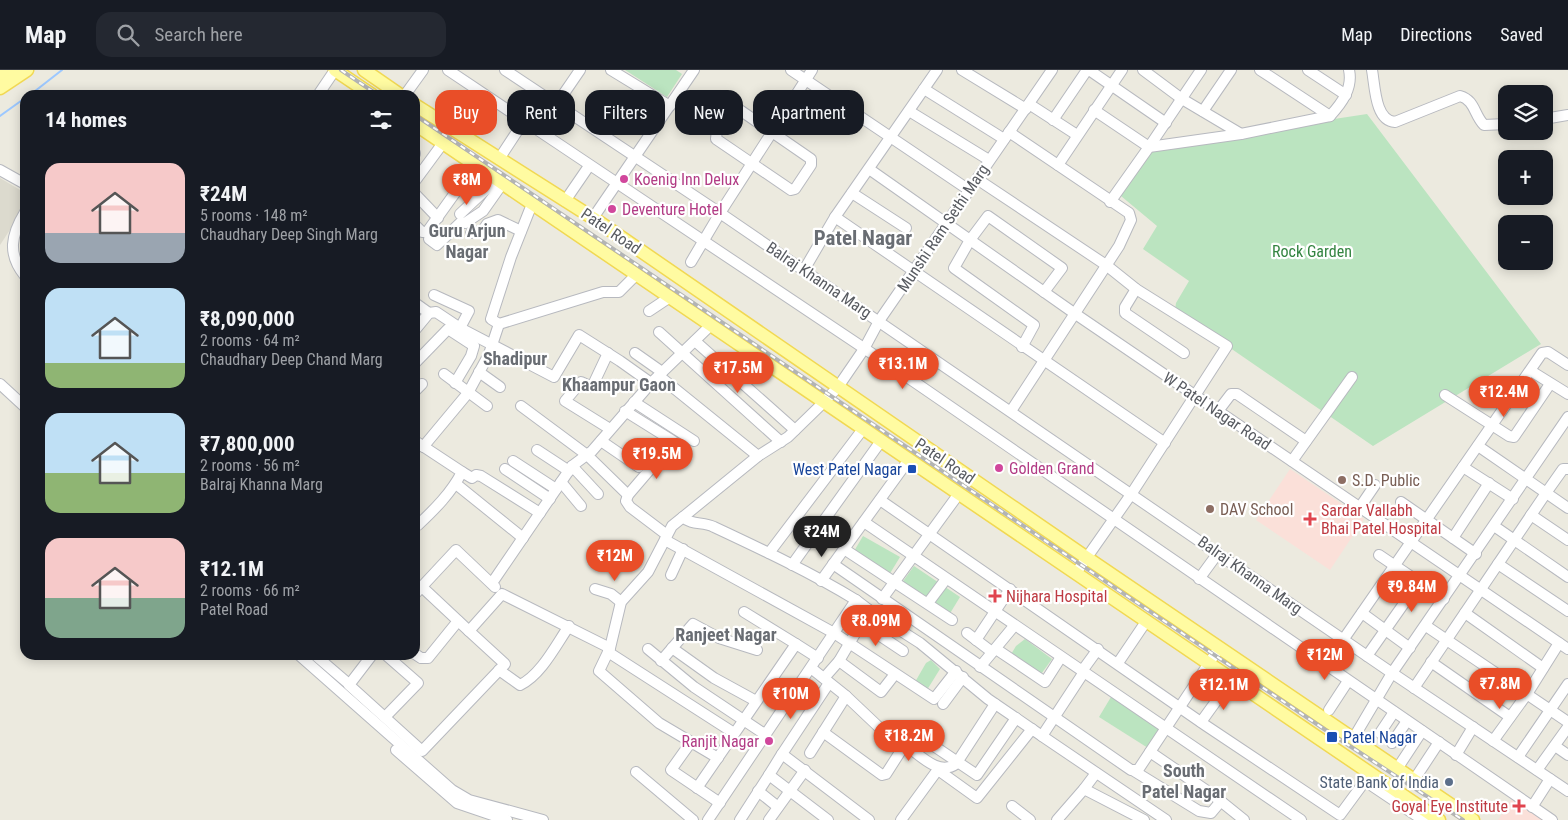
<!DOCTYPE html>
<meta charset="utf-8">
<style>
body{margin:0;font-family:"Roboto Condensed",sans-serif;background:#242831;color:#f1f3f6;height:100vh;display:flex;flex-direction:column;font-size:19px;white-space:nowrap}
*{box-sizing:border-box;margin:0}
p{font-size:16px;color:#9ea1a6}
.icon{flex:none;width:28px;height:28px;fill:none;stroke:currentColor;stroke-width:2;stroke-linecap:round;stroke-linejoin:round}
.map{position:relative;flex:1;overflow:hidden}
.details{position:absolute;left:20px;top:20px;width:400px;height:570px;display:flex;flex-direction:column;background:#171b24;border-radius:15px;box-shadow:0 2px 12px #0003}
.details>*{flex:none}
.banner{position:absolute;left:435px;top:20px;width:475px;height:45px;display:flex;gap:10px}
.fabs{position:absolute;left:1498px;top:15px;display:grid;gap:10px}
.fabs a{display:grid;place-items:center;width:55px;height:55px;border-radius:10px;background:#171b24;box-shadow:0 2px 12px #0003;font-size:25px}
.price{position:absolute;translate:-50% -42px;padding:0 11px;border-radius:18px;background:#e94e28;color:#fff;font-size:16px;line-height:32px;filter:drop-shadow(0 1px 2px #0008)}
.price::after{content:'';position:absolute;left:50%;top:30px;width:15px;height:11px;margin-left:-8px;background:inherit;clip-path:polygon(0 0,100% 0,50% 100%)}
.price.on{background:#222;color:#fff}
ul{padding:0;list-style:none}
li{display:flex;align-items:center;gap:15px;height:125px;padding:0 25px}
li span{display:grid;place-items:center;flex:none;width:140px;height:100px;border-radius:15px;color:#555}
li>.icon{margin-inline-start:auto}
span .icon{width:60px;height:60px;fill:#fffc;stroke-width:1}
li b{font-size:21px}
h2{display:flex;justify-content:space-between;align-items:center;height:60px;padding:0 25px;font-size:21px}
.tag{padding:0 18px;border-radius:15px;background:#171b24;box-shadow:0 2px 12px #0003;font-size:18px;line-height:45px}
.tag.on{background:#e94e28;color:#fff}
header{display:flex;align-items:center;gap:30px;box-sizing:border-box;height:70px;padding:0 25px;background:#171b24;border-bottom:1px solid #363941}
header strong{font-size:24px}
nav{display:flex;gap:28px;margin-inline-start:auto;font-size:18px}
.search{width:350px;height:45px;background:#242831;display:flex;align-items:center;gap:12px;box-sizing:border-box;padding:0 18px;border-radius:15px;color:#9ea1a6;font-size:19px}
.map>svg:first-child{display:block}
.education{fill:#dcdace}
.medical{fill:#fbe0d9}
.green{fill:#bbe4c0}
.lines{fill:none;stroke-linecap:round;stroke-linejoin:round}
.stream{stroke:#9cc8ff;stroke-width:2}
.minor-casing{stroke:#b7b9bf;stroke-width:12}
.major-casing{stroke:#f1d853;stroke-width:15}
.minor{stroke:#fff;stroke-width:10}
.major{stroke:#fffba1;stroke-width:12}
.rail-casing{stroke:#b3b4b4;stroke-width:4}
.rail{stroke:#fff;stroke-width:2;stroke-dasharray:5.5;stroke-linecap:butt}
.hotel-dot{fill:#d1479c;stroke:#fff;stroke-width:2}
.transit-dot{fill:#1a4fb4;stroke:#fff;stroke-width:2}
.education-dot{fill:#8d6e63;stroke:#fff;stroke-width:2}
.health-dot{fill:#e0444e;stroke:#fff;stroke-width:2}
.service-dot{fill:#5c6f8a;stroke:#fff;stroke-width:2}
.labels{text-anchor:middle;dominant-baseline:central;stroke-width:4.5;stroke-linejoin:round;paint-order:stroke}
.hotel-label{font-size:16px;fill:#b23c85;stroke:#fff;text-anchor:start}
.street-label{font-size:16px;fill:#585b61;stroke:#fff}
.park-label{font-size:16px;fill:#348441;stroke:#fff}
.transit-label{font-size:16px;fill:#164399;stroke:#fff;text-anchor:end}
.education-label{font-size:16px;fill:#785e54;stroke:#fff;text-anchor:start}
.health-label{font-size:16px;fill:#be3a42;stroke:#fff;text-anchor:start}
.service-label{font-size:16px;fill:#4e5e75;stroke:#fff;text-anchor:end}
.neighbourhood-label{font-size:18px;font-weight:bold;fill:#696d73;stroke:#fff}
.district-label{font-size:21px;font-weight:bold;fill:#696d73;stroke:#fff}
</style>
<header>
<strong>Map</strong>
<div class="search"><svg class="icon" aria-label="search" viewBox="0 0 24 24"><circle cx="10" cy="10" r="6"/><path d="M15 15l6 6"/></svg>Search here</div>
<nav><a>Map</a><a>Directions</a><a>Saved</a></nav>
</header>
<div class="map">
<svg width="1568" height="750" viewBox="0 0 1568 750">
<rect width="100%" height="100%" fill="#eceadf"/>
<!-- education -->
<path class="education" d="M0,108L25,123V137L0,175Z"/>
<!-- medical -->
<g class="medical">
<path d="M1290,399L1364,449L1330,500L1256,450Z"/>
<path d="M1514,726L1545,746L1542,750H1498Z"/>
</g>
<!-- green -->
<g class="green">
<path d="M625,0H676L682,4L667,27Z"/>
<path d="M1367,44L1541,274L1373,376L1175,240L1176,233L1189,211L1143,179L1157,156L1115,121L1149,77Z"/>
<path d="M863,466L900,487L889,505L853,483Z"/>
<path d="M914,496L960,527L949,545L901,514Z"/>
<path d="M1025,569L1052,589L1039,607L1010,586L1016,576Z"/>
<path d="M931,590L940,599L922,628L911,619L926,593Z"/>
<path d="M1111,627L1163,657L1148,678L1099,647Z"/>
</g>
<g class="lines">
<!-- stream -->
<g class="stream">
<path d="M30,25L62,0"/>
<path d="M0,46L25,28"/>
</g>
<!-- minor casing -->
<g class="minor-casing">
<g id="minor">
<path d="M448,0L916,313L1552,750"/>
<path d="M505,0L720,143L1392,603L1568,721"/>
<path d="M611,0L670,36"/>
<path d="M791,0L969,120"/>
<path d="M962,0L1026,39"/>
<path d="M1089,0L1166,53"/>
<path d="M1143,0L1182,29L1241,64"/>
<path d="M1260,0L1330,46C1342,33 1353,18 1349,0"/>
<path d="M1308,0L1346,25"/>
<path d="M1372,0C1375,16 1375,51 1395,52L1460,26C1475,30 1474,45 1484,55L1506,54"/>
<path d="M924,19L1004,69"/>
<path d="M318,25L335,0"/>
<path d="M405,25L423,0"/>
<path d="M1029,34L1077,65"/>
<path d="M556,35L580,0"/>
<path d="M734,36L811,89V95L795,119L791,120L716,69L717,59Z"/>
<path d="M1094,40L1149,77L1201,0"/>
<path d="M909,41L989,90"/>
<path d="M1203,41L1231,0"/>
<path d="M1544,49L1568,45"/>
<path d="M1053,50L1087,0"/>
<path d="M1009,62L1129,143L1131,150L1119,176L1011,341"/>
<path d="M415,83V84"/>
<path d="M499,89L524,51"/>
<path d="M1058,95L1122,0"/>
<path d="M869,99L1074,243L1568,579"/>
<path d="M0,100L25,114"/>
<path d="M977,109L1106,195L1136,219L1227,276L1132,423L1076,503"/>
<path d="M415,111L443,73"/>
<path d="M852,123L906,158"/>
<path d="M415,124L438,148"/>
<path d="M565,131L589,96"/>
<path d="M1110,132L1149,77L1241,64L1330,46"/>
<path d="M25,142C11,165 7,184 25,206"/>
<path d="M460,144L496,110"/>
<path d="M835,147L1165,373"/>
<path d="M593,148L694,0"/>
<path d="M415,155L422,162H427L475,95"/>
<path d="M471,163L483,160L487,154L498,150L521,161"/>
<path d="M429,169L437,175L461,152L465,153L483,141L502,114"/>
<path d="M691,192L720,143L812,0"/>
<path d="M804,200L835,147L937,0"/>
<path d="M1136,219L1125,237V243L1184,283"/>
<path d="M434,225L469,241L460,258"/>
<path d="M415,233L429,243"/>
<path d="M649,241L670,227"/>
<path d="M499,254L603,222H619L636,205"/>
<path d="M415,260L429,243L436,242L460,258L554,307L579,265L620,291L651,313"/>
<path d="M659,262L781,372"/>
<path d="M695,271L795,360"/>
<path d="M1022,277L1034,255L954,198L970,170L988,146L1062,198L1044,222"/>
<path d="M608,283L592,317L581,312L565,331L610,359"/>
<path d="M635,283L662,302"/>
<path d="M415,293L448,259L474,276L471,286L455,313"/>
<path d="M1531,301L1568,324"/>
<path d="M479,302L500,317"/>
<path d="M444,304L487,336"/>
<path d="M659,306L758,386"/>
<path d="M0,314L25,337"/>
<path d="M415,321L422,314"/>
<path d="M1445,325L1509,366L1514,367L1550,314"/>
<path d="M634,332L694,371"/>
<path d="M521,336L587,385L628,425"/>
<path d="M625,341L673,371"/>
<path d="M1218,341L1231,324H1237L1306,371"/>
<path d="M415,371L462,402C451,423 435,439 418,455L415,453"/>
<path d="M601,371L639,397"/>
<path d="M1478,376L1568,438"/>
<path d="M423,377L468,323L489,284L499,254L491,249L511,187L532,134"/>
<path d="M537,380L569,401"/>
<path d="M661,381L658,390L628,425L626,431L630,437L667,465"/>
<path d="M513,391L556,419"/>
<path d="M1292,391L1352,307"/>
<path d="M905,395L844,479L952,550"/>
<path d="M572,396L598,424"/>
<path d="M1463,397L1513,429"/>
<path d="M505,399L550,429"/>
<path d="M462,402L472,408L476,405L481,406L540,443"/>
<path d="M561,412L581,436"/>
<path d="M456,414L523,468"/>
<path d="M880,430L1205,655L1340,745L1365,711L1423,750"/>
<path d="M1401,432L1476,484"/>
<path d="M1360,437L1375,415"/>
<path d="M1531,445L1568,470"/>
<path d="M683,447C692,456 703,451 714,457C761,479 812,503 856,530"/>
<path d="M864,452L1301,750"/>
<path d="M1494,456L1568,507"/>
<path d="M1453,468L1489,413"/>
<path d="M665,470L834,563L934,629L956,601"/>
<path d="M769,483L863,359"/>
<path d="M1379,485L1444,529"/>
<path d="M833,494L1131,700H1138L1219,578"/>
<path d="M1498,494L1568,541"/>
<path d="M792,495L881,371"/>
<path d="M671,505L683,479"/>
<path d="M1199,509L1218,483"/>
<path d="M821,511L844,479"/>
<path d="M492,513L572,396L592,381L651,313L711,255"/>
<path d="M422,517L469,561"/>
<path d="M595,519L611,524L621,532"/>
<path d="M415,524L456,480L495,517"/>
<path d="M882,529L955,429"/>
<path d="M928,533L946,509"/>
<path d="M744,542L796,574"/>
<path d="M1362,543L1410,578"/>
<path d="M1465,543L1543,598"/>
<path d="M861,553L903,581"/>
<path d="M1426,556L1568,652"/>
<path d="M967,563L992,582"/>
<path d="M976,570L1010,519"/>
<path d="M1343,570L1542,283L1548,282L1568,295"/>
<path d="M672,578L714,608L756,631"/>
<path d="M648,579L694,617L766,665"/>
<path d="M996,579L1045,612L1061,587"/>
<path d="M608,582L734,663"/>
<path d="M415,584L421,588H428L458,551"/>
<path d="M299,585L452,720L469,730L543,750"/>
<path d="M315,585L350,615"/>
<path d="M372,585L349,615L422,681L505,594L469,561L502,524L610,578"/>
<path d="M1367,586L1419,512"/>
<path d="M661,591L693,554L719,568L757,580"/>
<path d="M839,591L881,622L895,604"/>
<path d="M1431,592L1510,647"/>
<path d="M1118,593L1143,556"/>
<path d="M980,597L1014,556"/>
<path d="M811,598L846,626L902,679L907,676C921,686 939,706 956,694L995,634"/>
<path d="M499,600L520,615C541,605 556,575 569,556"/>
<path d="M1082,601L1098,579"/>
<path d="M1084,602L1042,666L1166,750"/>
<path d="M824,608L839,591L869,540"/>
<path d="M829,613L782,684L869,750"/>
<path d="M1414,618L1546,423L1563,399H1568"/>
<path d="M943,634L963,607"/>
<path d="M1329,640L1348,611"/>
<path d="M385,647L418,613L386,585"/>
<path d="M1201,652L1227,616"/>
<path d="M823,662L882,705L886,704L902,679"/>
<path d="M1380,663L1394,642"/>
<path d="M1353,669L1392,603L1568,347"/>
<path d="M925,670L977,705L1016,648"/>
<path d="M1493,671L1527,624L1559,573"/>
<path d="M691,672L671,700L720,733"/>
<path d="M1392,673L1407,651"/>
<path d="M1555,676L1568,685"/>
<path d="M396,680L457,733L507,750"/>
<path d="M1150,682L1213,725L1244,750"/>
<path d="M810,683L846,626"/>
<path d="M782,684L769,705L828,750"/>
<path d="M1456,685L1473,657"/>
<path d="M1518,687L1568,614"/>
<path d="M718,688L659,653L599,601L610,578L621,532L648,502L672,456L758,386L788,367L824,332L838,317L864,279L879,251L1052,0"/>
<path d="M1397,699L1422,661"/>
<path d="M938,700L977,728L1032,659"/>
<path d="M1537,700L1568,657"/>
<path d="M1134,701L1199,741L1211,743L1221,731"/>
<path d="M636,702L693,750"/>
<path d="M1414,710L1439,672"/>
<path d="M697,718L796,574L818,588"/>
<path d="M1084,719L1096,703"/>
<path d="M758,721L778,737"/>
<path d="M1012,736L1030,750"/>
<path d="M1532,737L1550,709"/>
<path d="M708,750L856,530L873,543L920,573L988,629L1042,666"/>
<path d="M740,750L769,705"/>
<path d="M769,750L805,700"/>
<path d="M901,750L939,698"/>
<path d="M1057,750L1084,719L1144,750"/>
</g>
</g>
<!-- major casing -->
<g class="major-casing">
<g id="major">
<path d="M335,0L372,25"/>
<path d="M364,0L400,25"/>
<path d="M0,7L11,0"/>
<path d="M0,18L27,0"/>
<path d="M415,35L593,148L1087,488L1473,750"/>
<path d="M415,54L1439,750"/>
</g>
</g>
<!-- minor -->
<use href="#minor" class="minor"/>
<!-- major -->
<use href="#major" class="major"/>
<!-- rail casing -->
<g class="rail-casing">
<g id="rail">
<path d="M341,0L378,25"/>
<path d="M415,45L1333,665L1463,750"/>
</g>
</g>
<!-- rail -->
<use href="#rail" class="rail"/>
</g>
<!-- markers -->
<g class="hotel-dot">
<circle cx="624" cy="109" r="5"/>
<circle cx="612" cy="139" r="5"/>
<circle cx="999" cy="398" r="5"/>
<circle cx="769" cy="671" r="5"/>
</g>
<g class="transit-dot">
<rect x="907" y="394" width="10" height="10" rx="2.5"/>
<rect x="1326" y="661" width="12" height="12" rx="2.5"/>
</g>
<g class="education-dot">
<circle cx="1342" cy="410" r="5"/>
<circle cx="1210" cy="439" r="5"/>
</g>
<g class="health-dot">
<path d="M1307.5 441.5h5v5h5v5h-5v5h-5v-5h-5v-5h5z"/>
<path d="M992.5 518.5h5v5h5v5h-5v5h-5v-5h-5v-5h5z"/>
<path d="M1516.5 728.5h5v5h5v5h-5v5h-5v-5h-5v-5h5z"/>
</g>
<circle class="service-dot" cx="1449" cy="712" r="5"/>
<g class="labels">
<!-- hotel labels -->
<g class="hotel-label">
<text x="634" y="109">Koenig Inn Delux</text>
<text x="622" y="139">Deventure Hotel</text>
<text x="1009" y="398">Golden Grand</text>
<text x="759" y="671" text-anchor="end">Ranjit Nagar</text>
</g>
<!-- street labels -->
<g class="street-label">
<text transform="translate(943 158) rotate(-56)">Munshi Ram Sethi Marg</text>
<text transform="translate(611 161) rotate(34)">Patel Road</text>
<text transform="translate(819 210) rotate(34)">Balraj Khanna Marg</text>
<text transform="translate(1217 341) rotate(34)">W Patel Nagar Road</text>
<text transform="translate(945 391) rotate(34)">Patel Road</text>
<text transform="translate(1250 505) rotate(35)">Balraj Khanna Marg</text>
</g>
<!-- park labels -->
<g class="park-label">
<text x="1312" y="181">Rock Garden</text>
</g>
<!-- transit labels -->
<g class="transit-label">
<text x="902" y="399">West Patel Nagar</text>
<text x="1343" y="667" text-anchor="start">Patel Nagar</text>
</g>
<!-- education labels -->
<g class="education-label">
<text x="1352" y="410">S.D. Public</text>
<text x="1220" y="439">DAV School</text>
</g>
<!-- health labels -->
<g class="health-label">
<text x="1321" y="440">Sardar Vallabh<tspan x="1321" dy="18">Bhai Patel Hospital</tspan></text>
<text x="1006" y="526">Nijhara Hospital</text>
<text x="1508" y="736" text-anchor="end">Goyal Eye Institute</text>
</g>
<!-- service labels -->
<g class="service-label">
<text x="1439" y="712">State Bank of India</text>
</g>
<!-- neighbourhood labels -->
<g class="neighbourhood-label">
<text x="467" y="160">Guru Arjun<tspan x="467" dy="21">Nagar</tspan></text>
<text x="515" y="288">Shadipur</text>
<text x="619" y="314">Khaampur Gaon</text>
<text x="726" y="564">Ranjeet Nagar</text>
<text x="1184" y="700">South<tspan x="1184" dy="21">Patel Nagar</tspan></text>
</g>
<!-- district labels -->
<g class="district-label">
<text x="863" y="168">Patel Nagar</text>
</g>
</g>
</svg>
<div class="fabs">
<a><svg class="icon" aria-label="layers" viewBox="0 0 24 24"><path d="M12 4l9 5-9 5-9-5zM3 14l9 5 9-5"/></svg></a>
<a>+</a>
<a>−</a>
</div>
<b class="price" style="left:467px;top:136px">₹8M</b>
<b class="price" style="left:903px;top:320px">₹13.1M</b>
<b class="price" style="left:738px;top:324px">₹17.5M</b>
<b class="price" style="left:1504px;top:348px">₹12.4M</b>
<b class="price" style="left:657px;top:410px">₹19.5M</b>
<b class="price on" style="left:822px;top:488px">₹24M</b>
<b class="price" style="left:615px;top:512px">₹12M</b>
<b class="price" style="left:1412px;top:543px">₹9.84M</b>
<b class="price" style="left:876px;top:577px">₹8.09M</b>
<b class="price" style="left:1325px;top:611px">₹12M</b>
<b class="price" style="left:1500px;top:640px">₹7.8M</b>
<b class="price" style="left:1224px;top:641px">₹12.1M</b>
<b class="price" style="left:791px;top:650px">₹10M</b>
<b class="price" style="left:909px;top:692px">₹18.2M</b>
<div class="banner">
<a class="tag on">Buy</a>
<a class="tag">Rent</a>
<a class="tag">Filters</a>
<a class="tag">New</a>
<a class="tag">Apartment</a>
</div>
<section class="details">
<h2>14 homes<svg class="icon" aria-label="filters" viewBox="0 0 24 24"><path d="M4 7h16M4 17h16"/><circle cx="9" cy="7" r="2"/><circle cx="15" cy="17" r="2"/></svg></h2>
<ul>
<li><span style="background:linear-gradient(#f6c9c9 70%,#9aa5b1 0)"><svg class="icon" aria-label="home" viewBox="0 0 24 24"><path d="M3 11l9-7 9 7M6 9v11h12V9"/></svg></span><div><b>₹24M</b><p>5 rooms · 148 m²</p><p>Chaudhary Deep Singh Marg</p></div></li>
<li><span style="background:linear-gradient(#bfe0f5 75%,#8fb573 0)"><svg class="icon" aria-label="home" viewBox="0 0 24 24"><path d="M3 11l9-7 9 7M6 9v11h12V9"/></svg></span><div><b>₹8,090,000</b><p>2 rooms · 64 m²</p><p>Chaudhary Deep Chand Marg</p></div></li>
<li><span style="background:linear-gradient(#bfe0f5 60%,#8fb573 0)"><svg class="icon" aria-label="home" viewBox="0 0 24 24"><path d="M3 11l9-7 9 7M6 9v11h12V9"/></svg></span><div><b>₹7,800,000</b><p>2 rooms · 56 m²</p><p>Balraj Khanna Marg</p></div></li>
<li><span style="background:linear-gradient(#f6c9c9 60%,#7fa58c 0)"><svg class="icon" aria-label="home" viewBox="0 0 24 24"><path d="M3 11l9-7 9 7M6 9v11h12V9"/></svg></span><div><b>₹12.1M</b><p>2 rooms · 66 m²</p><p>Patel Road</p></div></li>
</ul>
</section>
</div>
